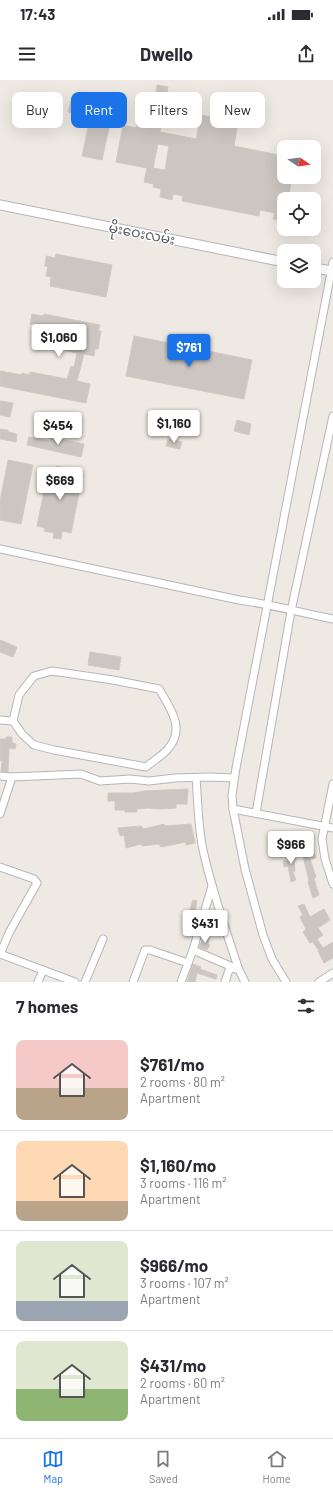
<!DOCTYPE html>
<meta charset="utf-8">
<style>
body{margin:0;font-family:Barlow,"Noto Sans Myanmar",sans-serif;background:#f2f2f3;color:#2b2b33;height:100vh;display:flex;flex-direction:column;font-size:15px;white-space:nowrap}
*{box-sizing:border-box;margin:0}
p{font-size:13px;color:#7c7c81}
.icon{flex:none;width:22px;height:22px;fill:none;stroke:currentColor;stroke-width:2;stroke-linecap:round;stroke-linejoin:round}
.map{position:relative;height:902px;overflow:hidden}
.side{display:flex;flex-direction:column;background:#fff;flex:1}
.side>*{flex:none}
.guide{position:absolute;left:12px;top:12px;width:309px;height:36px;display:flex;gap:8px}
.needle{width:26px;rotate:103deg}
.buttons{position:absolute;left:277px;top:60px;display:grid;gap:8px}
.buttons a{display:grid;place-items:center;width:44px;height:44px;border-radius:8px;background:#fff;box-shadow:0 4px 16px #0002;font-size:20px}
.price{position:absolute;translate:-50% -34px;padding:0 9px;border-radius:4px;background:#fff;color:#222;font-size:13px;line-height:26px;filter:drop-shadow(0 1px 2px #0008)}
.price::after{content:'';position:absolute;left:50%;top:24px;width:12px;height:9px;margin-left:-6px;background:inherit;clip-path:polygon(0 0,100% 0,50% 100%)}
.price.active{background:#1a73e8;color:#fff}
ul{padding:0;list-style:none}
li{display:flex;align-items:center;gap:12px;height:100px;padding:0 16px}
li+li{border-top:1px solid #e1e1e2}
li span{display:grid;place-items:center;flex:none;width:112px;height:80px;border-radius:8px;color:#555}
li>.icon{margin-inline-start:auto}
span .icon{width:48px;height:48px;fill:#fffc;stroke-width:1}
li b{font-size:17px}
h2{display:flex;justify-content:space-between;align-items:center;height:48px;padding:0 16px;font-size:17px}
.pill{padding:0 14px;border-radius:8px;background:#fff;box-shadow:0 4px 16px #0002;font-size:14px;line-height:36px}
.pill.active{background:#1a73e8;color:#fff}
.status{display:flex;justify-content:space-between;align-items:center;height:28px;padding:0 20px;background:#fff;direction:ltr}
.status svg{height:11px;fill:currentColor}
header{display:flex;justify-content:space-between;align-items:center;height:52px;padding:0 16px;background:#fff;font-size:18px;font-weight:700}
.dock{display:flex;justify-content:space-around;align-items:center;height:56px;border-top:1px solid #e1e1e2;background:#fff;font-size:11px;color:#7c7c81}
.dock a{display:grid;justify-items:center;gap:2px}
.dock .active{color:#1a73e8}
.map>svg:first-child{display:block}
.building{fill:#cbc6c1;stroke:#d3c9c0;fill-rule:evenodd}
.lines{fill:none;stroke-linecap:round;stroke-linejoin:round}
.minor-casing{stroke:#b3b7ba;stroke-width:9}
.tertiary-casing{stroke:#b3b7ba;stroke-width:11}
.minor{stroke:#fff;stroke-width:7}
.tertiary{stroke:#fff;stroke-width:9}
.labels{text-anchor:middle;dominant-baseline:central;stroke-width:3;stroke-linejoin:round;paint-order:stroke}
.street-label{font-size:14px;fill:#5a6064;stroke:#fff}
</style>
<div class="status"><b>17:43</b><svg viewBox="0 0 49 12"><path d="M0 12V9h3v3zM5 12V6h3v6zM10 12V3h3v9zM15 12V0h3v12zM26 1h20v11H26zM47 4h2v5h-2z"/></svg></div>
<header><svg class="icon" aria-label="menu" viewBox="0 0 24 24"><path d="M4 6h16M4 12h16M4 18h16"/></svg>Dwello<svg class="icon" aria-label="share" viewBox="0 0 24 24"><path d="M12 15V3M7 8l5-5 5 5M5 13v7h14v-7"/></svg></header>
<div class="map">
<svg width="333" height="902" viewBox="0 0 333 902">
<rect width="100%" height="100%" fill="#eee9e2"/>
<!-- building -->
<g class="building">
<path d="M157,5L168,7L160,52L196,59L201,35L238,42L234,66L284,76V97H292L288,119H284V141L273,139L275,133L260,130L259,136L182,121L183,116L173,114L172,120L160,117L161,109L153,107L154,104L144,102L147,88L116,82L123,45L136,48L138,34L147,36L150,23L154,24ZM158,64L169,66L165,90L153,88Z"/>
<path d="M72,17L91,21L88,36L68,32Z"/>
<path d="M90,39L110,43L102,80L82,76Z"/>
<path d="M56,174L112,185L106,217L50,206L51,197L46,196L48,187L45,186L46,176L55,178Z"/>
<path d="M32,234L43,236L44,234L100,245L98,251H101L98,269H95L94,276L84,274L77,301L90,304L86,323L0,306V291L22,295V293L30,295V292L67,299L71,286L74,287L77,273L38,265L39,257L34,256L36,245L30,244Z"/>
<path d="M134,256L252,280L244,319L126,296Z"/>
<path d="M0,321L13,323L10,337L0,335Z"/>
<path d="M237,340L251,344L249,355L234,351Z"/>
<path d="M0,349L8,350V352L17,354L16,362L0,359Z"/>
<path d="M29,357L50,361V357L84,364L81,377L27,365Z"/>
<path d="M168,359L182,362L180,369L166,366Z"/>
<path d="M8,380L33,385L21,444L0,440V421Z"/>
<path d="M57,386L65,388V391L83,394L71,453L62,451L61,459L53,458L54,453L44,451L45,448L37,446L49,388L56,389Z"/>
<path d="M0,560L17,567L13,577L0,572Z"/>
<path d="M90,572L121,577L119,590L88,585Z"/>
<path d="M6,657H12V663L16,664L15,669L9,668L8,692L1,691L2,681L0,680V659H6Z"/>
<path d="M188,709L187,724H176V728L162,729L148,728L137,729V732H125V730H115V721H108V713H134L144,711Z"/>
<path d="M164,744L165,746L191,744L195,763L186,765V762L161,767L159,764L142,766L141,764L126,768L124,755L120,756L118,748L141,746L144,749Z"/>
<path d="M293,769L296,780L294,781L295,791L293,792L296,800L291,802L288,786L284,787L283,781L290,780L288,770Z"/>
<path d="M314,772L316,778L310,779L316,797L314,798L316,806L319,815L313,818L308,802L309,801L303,776Z"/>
<path d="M193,820L197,821L193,842L187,840Z"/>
<path d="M304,824L310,837L324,829L330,840L318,848L323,855L317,859L323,868L333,862V878L324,883L318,871H319L313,862L310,863L303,852L306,849L300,837L303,835L298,826Z"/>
<path d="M204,857L209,858L208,864L210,865L207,870L199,867Z"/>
<path d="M193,884L201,887L200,889L217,895L216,899L197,893L195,902H187Z"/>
</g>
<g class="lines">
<!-- minor casing -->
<g class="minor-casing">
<g id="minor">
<path d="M0,469L239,520C271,524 301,533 333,539"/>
<path d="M52,591L113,600L159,609C170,628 186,648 168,669C162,676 153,681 146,687L54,670L34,665L22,654L13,641L19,615L34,596Z"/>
<path d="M0,640L13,641"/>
<path d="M0,696L12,697"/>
<path d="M196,698C198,722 198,747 203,770C212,811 226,851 239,890"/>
<path d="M333,704L322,759L325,779L333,804"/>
<path d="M233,729L333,748"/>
<path d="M256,733L291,531L333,336"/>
<path d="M0,734L12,697L81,694L100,701L130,699L149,701L175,698L209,697L234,698"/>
<path d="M0,787L34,799L37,803L10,851L0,874"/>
<path d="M193,870L235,888"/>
<path d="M0,874L75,902"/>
<path d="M38,902L43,890"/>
<path d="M85,902L103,859"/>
<path d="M133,902L145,870H150L188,883"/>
<path d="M181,902L193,870L212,806"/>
<path d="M225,902L229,890L233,888L239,890L245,902"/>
<path d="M286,902L272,879L263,855L245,789L233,729L232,715L236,688L333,182"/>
<path d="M319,902L333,893"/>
</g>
</g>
<!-- tertiary casing -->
<g class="tertiary-casing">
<g id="tertiary">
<path d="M0,125L284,182"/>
<path d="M314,188L333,191"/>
</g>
</g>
<!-- minor -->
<use href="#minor" class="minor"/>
<!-- tertiary -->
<use href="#tertiary" class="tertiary"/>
</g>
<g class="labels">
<!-- street labels -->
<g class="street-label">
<text transform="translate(142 153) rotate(11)">မိုးဝေးလမ်း</text>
</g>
</g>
</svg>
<div class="buttons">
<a><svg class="needle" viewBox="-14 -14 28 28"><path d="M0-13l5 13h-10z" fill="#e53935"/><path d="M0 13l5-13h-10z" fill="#7c7c81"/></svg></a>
<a><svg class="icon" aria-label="locate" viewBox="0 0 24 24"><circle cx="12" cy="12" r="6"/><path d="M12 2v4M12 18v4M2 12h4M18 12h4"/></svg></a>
<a><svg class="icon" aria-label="layers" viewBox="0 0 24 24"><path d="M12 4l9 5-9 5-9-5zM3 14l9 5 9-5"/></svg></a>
</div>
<b class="price" style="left:59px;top:278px">$1,060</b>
<b class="price active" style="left:189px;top:288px">$761</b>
<b class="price" style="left:174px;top:364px">$1,160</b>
<b class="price" style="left:58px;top:366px">$454</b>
<b class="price" style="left:60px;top:421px">$669</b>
<b class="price" style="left:291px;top:785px">$966</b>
<b class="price" style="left:205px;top:864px">$431</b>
<div class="guide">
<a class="pill">Buy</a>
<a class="pill active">Rent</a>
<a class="pill">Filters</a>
<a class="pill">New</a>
</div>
</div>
<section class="side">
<h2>7 homes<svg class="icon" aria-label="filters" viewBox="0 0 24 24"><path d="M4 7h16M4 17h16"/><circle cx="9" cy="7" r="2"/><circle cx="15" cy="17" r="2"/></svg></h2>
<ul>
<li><span style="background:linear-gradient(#f6c9c9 60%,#b9a48a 0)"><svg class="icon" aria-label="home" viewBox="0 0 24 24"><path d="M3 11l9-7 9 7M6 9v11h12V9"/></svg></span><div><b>$761/mo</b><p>2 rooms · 80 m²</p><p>Apartment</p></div></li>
<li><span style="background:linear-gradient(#ffd9b3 75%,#b9a48a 0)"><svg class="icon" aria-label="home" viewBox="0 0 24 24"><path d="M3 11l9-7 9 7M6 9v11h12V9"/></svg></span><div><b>$1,160/mo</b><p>3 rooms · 116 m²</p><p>Apartment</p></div></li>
<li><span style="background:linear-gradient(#dfe7d0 75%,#9aa5b1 0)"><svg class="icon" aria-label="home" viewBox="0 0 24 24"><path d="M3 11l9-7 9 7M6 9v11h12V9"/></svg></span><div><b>$966/mo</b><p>3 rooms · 107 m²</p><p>Apartment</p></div></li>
<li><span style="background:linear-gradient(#dfe7d0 60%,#8fb573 0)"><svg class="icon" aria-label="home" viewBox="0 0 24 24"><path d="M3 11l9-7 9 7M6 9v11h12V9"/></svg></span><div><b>$431/mo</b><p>2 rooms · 60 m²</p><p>Apartment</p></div></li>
</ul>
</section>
<nav class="dock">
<a class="active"><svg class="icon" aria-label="map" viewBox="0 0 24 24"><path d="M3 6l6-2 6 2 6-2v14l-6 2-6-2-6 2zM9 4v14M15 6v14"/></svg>Map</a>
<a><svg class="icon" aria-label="saved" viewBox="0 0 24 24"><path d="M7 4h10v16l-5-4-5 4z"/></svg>Saved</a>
<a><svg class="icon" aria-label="home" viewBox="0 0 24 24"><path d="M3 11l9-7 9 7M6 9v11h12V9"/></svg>Home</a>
</nav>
